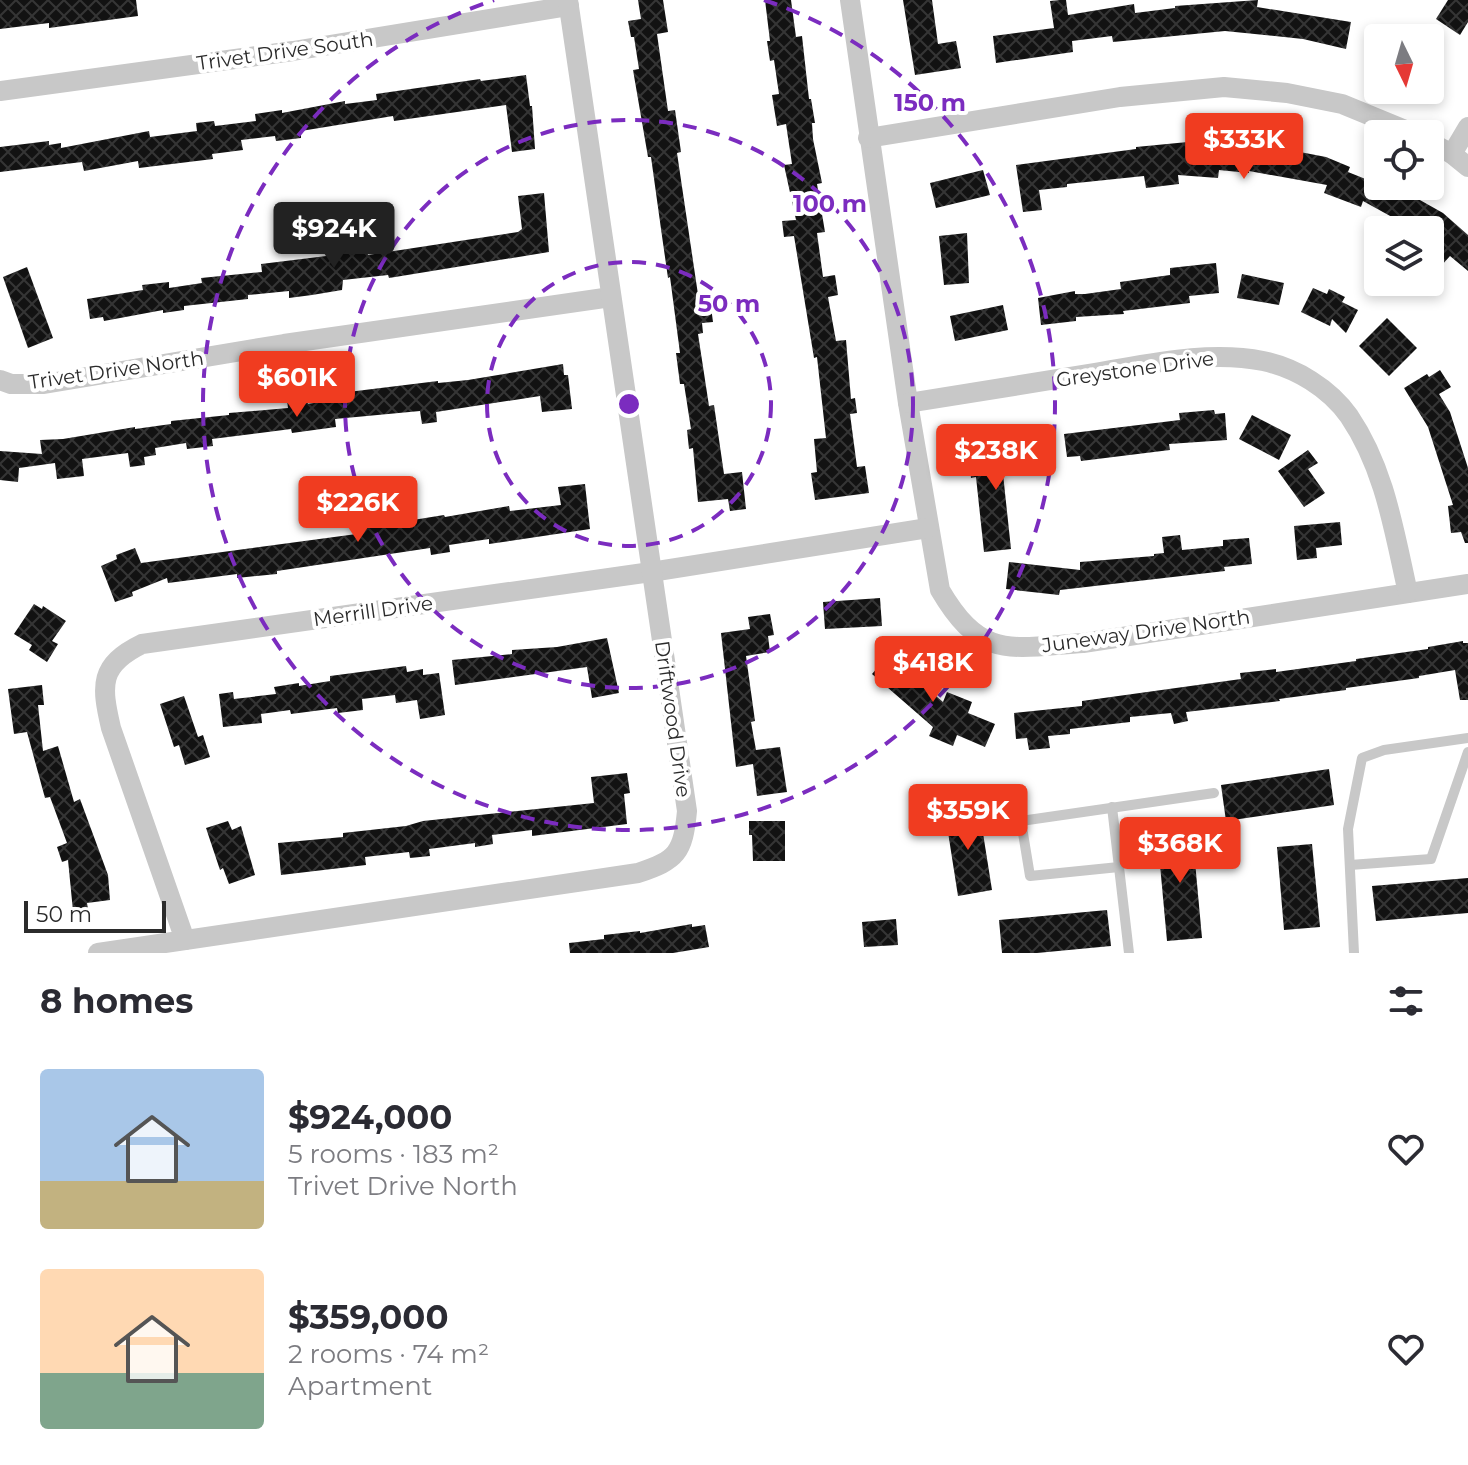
<!DOCTYPE html>
<meta charset="utf-8">
<style>
body{margin:0;font-family:Montserrat,sans-serif;background:#f2f2f3;color:#2b2b33;height:100vh;display:flex;flex-direction:column;font-size:30px;white-space:nowrap}
*{box-sizing:border-box;margin:0}
p{font-size:26px;color:#7c7c81}
.icon{flex:none;width:44px;height:44px;fill:none;stroke:currentColor;stroke-width:2;stroke-linecap:round;stroke-linejoin:round}
.map{position:relative;height:953px;overflow:hidden}
.sheet{display:flex;flex-direction:column;background:#fff;flex:1}
.sheet>*{flex:none}
.needle{width:52px;rotate:175deg}
.buttons{position:absolute;left:1364px;top:24px;display:grid;gap:16px}
.buttons a{display:grid;place-items:center;width:80px;height:80px;border-radius:8px;background:#fff;box-shadow:0 4px 12px #0003;font-size:40px}
.scale{position:absolute;left:24px;bottom:20px;width:142px;box-sizing:border-box;padding-left:8px;border:4px solid #2b2b2b;border-top:0;font-size:22px;line-height:28px;white-space:nowrap;color:#2b2b2b;-webkit-text-stroke:6px #fff;paint-order:stroke}
.price{position:absolute;translate:-50% -68px;padding:0 18px;border-radius:8px;background:#f03c20;color:#fff;font-size:26px;line-height:52px;filter:drop-shadow(0 2px 4px #0008)}
.price::after{content:'';position:absolute;left:50%;top:48px;width:24px;height:18px;margin-left:-12px;background:inherit;clip-path:polygon(0 0,100% 0,50% 100%)}
.price.active{background:#222;color:#fff}
ul{padding:0;list-style:none}
li{display:flex;align-items:center;gap:24px;height:200px;padding:0 40px}
li span{display:grid;place-items:center;flex:none;width:224px;height:160px;border-radius:8px;color:#555}
li>.icon{margin-inline-start:auto}
span .icon{width:96px;height:96px;fill:#fffc;stroke-width:1}
li b{font-size:34px}
h2{display:flex;justify-content:space-between;align-items:center;height:96px;padding:0 40px;font-size:34px}
.map>svg:first-child{display:block}
.building{fill:url(#building-cross-hatch)}
.lines{fill:none;stroke-linecap:round;stroke-linejoin:round}
.lane{stroke:#c8c8c8;stroke-width:10}
.street{stroke:#c8c8c8;stroke-width:20}
.ring{fill:none;stroke:#7b2cbf;stroke-width:4;stroke-dasharray:14 10}
.labels{text-anchor:middle;dominant-baseline:central;stroke-width:8;stroke-linejoin:round;paint-order:stroke}
.street-label{font-size:20px;fill:#2b2b2b;stroke:#fff}
.centre{fill:#7b2cbf;stroke:#fff;stroke-width:4}
.ring-label{font-size:24px;text-anchor:middle;font-weight:bold;fill:#7b2cbf;stroke:#fff;stroke-width:8;stroke-linejoin:round;paint-order:stroke}
</style>
<div class="map">
<svg width="1468" height="953" viewBox="0 0 1468 953">
<defs>
<pattern id="building-cross-hatch" width="8" height="8" patternUnits="userSpaceOnUse" patternTransform="scale(2)"><rect width="8" height="8" fill="#121212"/><path d="M0 0l8 8M0 8l8-8" fill="none" stroke="#353535"/></pattern>
</defs>
<rect width="100%" height="100%" fill="#fff"/>
<!-- building -->
<g class="building">
<path d="M0,0H136L138,16L49,28V23L0,29Z"/>
<path d="M638,0H663L668,32L657,34L668,111L675,110L681,152L677,153L700,308L711,307L713,322L702,323L703,333L698,334L709,406L714,405L724,474L742,472L746,509L730,511L728,499L698,502L693,448L689,449L687,430L691,429L684,384H680L676,353H680L670,277L668,278L661,229L651,157H648L633,70L639,69L634,37H631L628,21L641,19Z"/>
<path d="M765,0H791L796,37L802,36L809,99H811L815,123H812L813,139L822,183L817,184L825,232L817,233L823,277L835,275L838,295L828,297L836,341L846,340L851,399L855,398L857,413L850,414L857,467L865,466L869,493L815,500L811,473L817,472L814,439L826,438L817,357L814,358L794,236L784,237L782,221L796,220L784,165L792,164L786,124L777,126L772,95L779,94L774,60L770,61L767,41H770Z"/>
<path d="M903,0H932L938,44L956,41L961,68L915,75Z"/>
<path d="M1060,0H1066L1068,15L1134,4L1135,13L1175,8V6L1258,0L1257,7L1351,22L1346,49L1303,39L1225,31L1113,42L1112,36L1072,41L1073,52L996,63L993,36L1054,28L1050,1Z"/>
<path d="M1448,0H1468V22L1460,35L1436,19Z"/>
<path d="M526,75L530,106H532L535,149L512,152L506,105L394,121L393,116L301,131V138L276,141L275,136L241,140L243,150L212,154L213,159L139,168L138,161L84,171L82,162L0,172V147L49,141V145L61,143V148L149,131L150,137L197,131L196,123L214,121L215,126L256,121L255,114L282,110V113L345,101V104L377,100L376,94L480,79L481,81Z"/>
<path d="M1198,141L1269,146L1326,157L1350,167L1348,172L1378,184V186H1395L1443,213L1468,235V271L1450,256L1441,266L1430,256V230H1421L1402,220L1401,222L1363,201L1361,207L1324,193L1327,185L1249,171V173L1219,170L1218,178L1178,175L1179,184L1146,188L1144,176L1067,184V187L1039,190L1042,210L1023,212L1016,165L1136,149V147Z"/>
<path d="M983,170L990,195L936,208L930,183Z"/>
<path d="M544,193L549,252L389,278L388,275L343,280L342,290L312,295L289,298V291L248,295V299L184,306V310L163,313V310L104,321L103,317L90,319L87,299L143,290L142,285L169,282V288L202,283L201,278L262,272L261,264L367,251L368,255L518,232L522,229L518,196Z"/>
<path d="M967,233L969,283L944,285L939,236Z"/>
<path d="M1216,263L1219,293L1189,296L1190,303L1123,311L1124,314L1076,317V321L1041,325L1038,298L1075,291V294H1085L1121,289L1120,282L1170,275V268Z"/>
<path d="M27,267L53,338L28,348L3,277Z"/>
<path d="M1242,274L1284,283L1279,305L1237,298Z"/>
<path d="M1313,288L1327,294L1329,289L1345,297L1342,302L1358,310L1346,333L1332,319L1330,326L1301,312Z"/>
<path d="M1003,305L1008,330L955,341L950,316Z"/>
<path d="M1387,318L1417,348L1389,376L1359,346Z"/>
<path d="M563,364L564,375H568L572,409L542,412L540,396L436,412L437,422L422,424L420,411L335,419L336,427L292,433L291,429L212,439L213,446L187,449L186,443L155,448L156,455L144,457L145,465L130,467L128,453L82,459L84,476L57,479L55,463L19,468L18,482L0,480V451L42,454L40,440L63,439L135,427V429L171,424V421L229,415V413L288,408L287,400L307,397L308,404L349,397L348,392L438,381V383L468,380Z"/>
<path d="M1440,370L1451,387L1439,394L1450,412L1468,468V543H1465L1461,532L1451,533L1448,506L1453,505L1428,427L1404,388L1427,374L1429,377Z"/>
<path d="M1214,410L1215,414L1225,413L1227,440L1169,444L1170,450L1081,461L1080,456L1067,457L1064,434L1180,420L1179,413Z"/>
<path d="M1252,415L1291,435L1279,460L1239,439Z"/>
<path d="M1013,440L1014,454L1026,453L1028,471L1003,474L1011,549L984,552L976,477L971,478L969,457L993,454L992,443Z"/>
<path d="M1308,450L1318,463L1308,469L1325,493L1304,507L1278,471Z"/>
<path d="M585,484L590,529L489,544V539L449,545L450,552L431,555L430,548L277,571V574L237,578V574L168,583L167,578L132,592L133,596L115,602L101,566L117,559L116,555L135,548L141,563L364,533L363,528L444,515L445,517L509,506L510,511L561,505L558,487Z"/>
<path d="M1340,522L1342,545L1316,548L1317,558L1297,560L1294,526Z"/>
<path d="M1180,535L1182,550L1223,546V540L1249,538L1252,564L1224,567L1225,571L1060,590L1059,595L1006,589L1009,562L1080,570V562L1154,556V554L1164,553L1162,537Z"/>
<path d="M880,598L882,626L825,629L823,602Z"/>
<path d="M34,604L42,609L43,606L66,621L52,641L58,644L47,662L29,650L32,645L14,634Z"/>
<path d="M770,614L774,635L768,636L770,652L746,656L755,721L751,722L756,750L780,747L787,792L757,796L753,764L736,767L721,633L750,629L748,617Z"/>
<path d="M607,638L619,693L592,698L587,667L455,685L452,660L512,654V650L557,647Z"/>
<path d="M1463,641V643H1468V700H1460L1455,670L1419,676V678L1346,688V690L1279,699L1280,701L1186,712L1188,721L1174,724L1171,713L1130,717V722L1070,729V734L1048,736L1050,748L1029,750L1027,738L1016,739L1014,713L1082,706V701L1241,679L1240,673L1276,669V672L1356,661V659L1428,649V647Z"/>
<path d="M894,649L915,666L909,673L943,702L947,692L972,702L968,713L995,724L985,747L957,735L953,746L929,736L933,727L872,674Z"/>
<path d="M406,666L407,672L423,669V675L439,673L445,715L420,719L417,700L396,703L395,695L362,699L363,710L338,713L337,708L291,714L290,710L261,714L262,723L223,727L219,694L233,692L234,699L276,694L274,687L299,683V686L330,681V676Z"/>
<path d="M42,685L44,705H38L43,751L58,746L74,802L80,799L108,875L110,900L87,903L88,909L73,911L68,860L62,862L57,847L67,843L50,797L45,798L27,732L14,734L8,689Z"/>
<path d="M184,696L198,737L203,735L210,757L185,765L179,745L174,747L160,704Z"/>
<path d="M1329,769L1334,805L1226,821L1221,785Z"/>
<path d="M627,773L630,793L624,794L627,824L532,836V830L492,835L493,844L475,847V843L429,849L430,856L410,858L409,852L365,857L366,865L281,875L278,843L343,837V833L406,826L423,821L594,803L591,777Z"/>
<path d="M979,808L992,890L958,896L945,813Z"/>
<path d="M228,821L232,830L241,826L255,875L229,884L223,868L220,870L206,828Z"/>
<path d="M749,821H785V861H753L752,835H749Z"/>
<path d="M1192,829L1202,938L1167,941L1157,832Z"/>
<path d="M1312,844L1320,927L1284,930L1277,847Z"/>
<path d="M1468,878V913L1376,921L1372,886Z"/>
<path d="M1107,910L1111,946L1037,953H1002L999,920Z"/>
<path d="M896,919L898,945L864,947L862,922Z"/>
<path d="M692,924V927L705,925L709,947L673,953H570L569,943L604,939V935L640,931V933Z"/>
</g>
<g class="lines">
<!-- lane -->
<g class="lane">
<path d="M1112,807L1129,953"/>
<path d="M1350,865L1431,859L1468,752"/>
<path d="M1119,867L1030,876L1021,821L1214,793"/>
<path d="M1354,953L1348,829L1362,758L1384,750L1468,738"/>
</g>
<!-- street -->
<g class="street">
<path d="M850,0L908,403L940,590C981,660 1010,648 1083,643L1468,584"/>
<path d="M0,91L293,51L569,6"/>
<path d="M868,138L1120,97L1224,87L1287,93L1342,104L1415,134"/>
<path d="M1430,142L1452,154L1468,167"/>
<path d="M1452,154L1468,127"/>
<path d="M0,380L11,384H44L284,344L611,297"/>
<path d="M908,403C970,393 1032,383 1094,373C1149,364 1209,350 1263,361C1296,368 1329,388 1349,416C1385,469 1394,531 1408,593"/>
<path d="M185,940L111,728C101,685 99,665 142,644L651,572L928,528"/>
<path d="M98,953L638,873C677,860 683,853 687,811L568,0"/>
</g>
</g>
<!-- distance rings -->
<g class="ring">
<circle cx="629" cy="404" r="142"/>
<circle cx="629" cy="404" r="284"/>
<path d="M764 0A426 426 0 1 1 494 0"/>
</g>
<g class="labels">
<!-- street labels -->
<g class="street-label">
<text transform="translate(285 51) rotate(-8)">Trivet Drive South</text>
<text transform="translate(1135 369) rotate(-8)">Greystone Drive</text>
<text transform="translate(116 370) rotate(-8)">Trivet Drive North</text>
<text transform="translate(373 611) rotate(-8)">Merrill Drive</text>
<text transform="translate(1146 631) rotate(-8)">Juneway Drive North</text>
<text transform="translate(673 719) rotate(82)">Driftwood Drive</text>
</g>
</g>
<circle cx="629" cy="404" r="12" class="centre"/>
<g class="ring-label">
<text x="930" y="111">150 m</text>
<text x="830" y="212">100 m</text>
<text x="729" y="312">50 m</text>
</g>
</svg>
<div class="buttons">
<a><svg class="needle" viewBox="-14 -14 28 28"><path d="M0-13l5 13h-10z" fill="#e53935"/><path d="M0 13l5-13h-10z" fill="#7c7c81"/></svg></a>
<a><svg class="icon" aria-label="locate" viewBox="0 0 24 24"><circle cx="12" cy="12" r="6"/><path d="M12 2v4M12 18v4M2 12h4M18 12h4"/></svg></a>
<a><svg class="icon" aria-label="layers" viewBox="0 0 24 24"><path d="M12 4l9 5-9 5-9-5zM3 14l9 5 9-5"/></svg></a>
</div>
<div class="scale">50 m</div>
<b class="price" style="left:1244px;top:181px">$333K</b>
<b class="price active" style="left:334px;top:270px">$924K</b>
<b class="price" style="left:297px;top:419px">$601K</b>
<b class="price" style="left:996px;top:492px">$238K</b>
<b class="price" style="left:358px;top:544px">$226K</b>
<b class="price" style="left:933px;top:704px">$418K</b>
<b class="price" style="left:968px;top:852px">$359K</b>
<b class="price" style="left:1180px;top:885px">$368K</b>
</div>
<section class="sheet">
<h2>8 homes<svg class="icon" aria-label="filters" viewBox="0 0 24 24"><path d="M4 7h16M4 17h16"/><circle cx="9" cy="7" r="2"/><circle cx="15" cy="17" r="2"/></svg></h2>
<ul>
<li><span style="background:linear-gradient(#a9c7e8 70%,#c2b280 0)"><svg class="icon" aria-label="home" viewBox="0 0 24 24"><path d="M3 11l9-7 9 7M6 9v11h12V9"/></svg></span><div><b>$924,000</b><p>5 rooms · 183 m²</p><p>Trivet Drive North</p></div><svg class="icon" aria-label="heart" viewBox="0 0 24 24"><path d="M12 20l-8-8c-3-5 5-10 8-4 3-6 11-1 8 4z"/></svg></li>
<li><span style="background:linear-gradient(#ffd9b3 65%,#7fa58c 0)"><svg class="icon" aria-label="home" viewBox="0 0 24 24"><path d="M3 11l9-7 9 7M6 9v11h12V9"/></svg></span><div><b>$359,000</b><p>2 rooms · 74 m²</p><p>Apartment</p></div><svg class="icon" aria-label="heart" viewBox="0 0 24 24"><path d="M12 20l-8-8c-3-5 5-10 8-4 3-6 11-1 8 4z"/></svg></li>
</ul>
</section>
